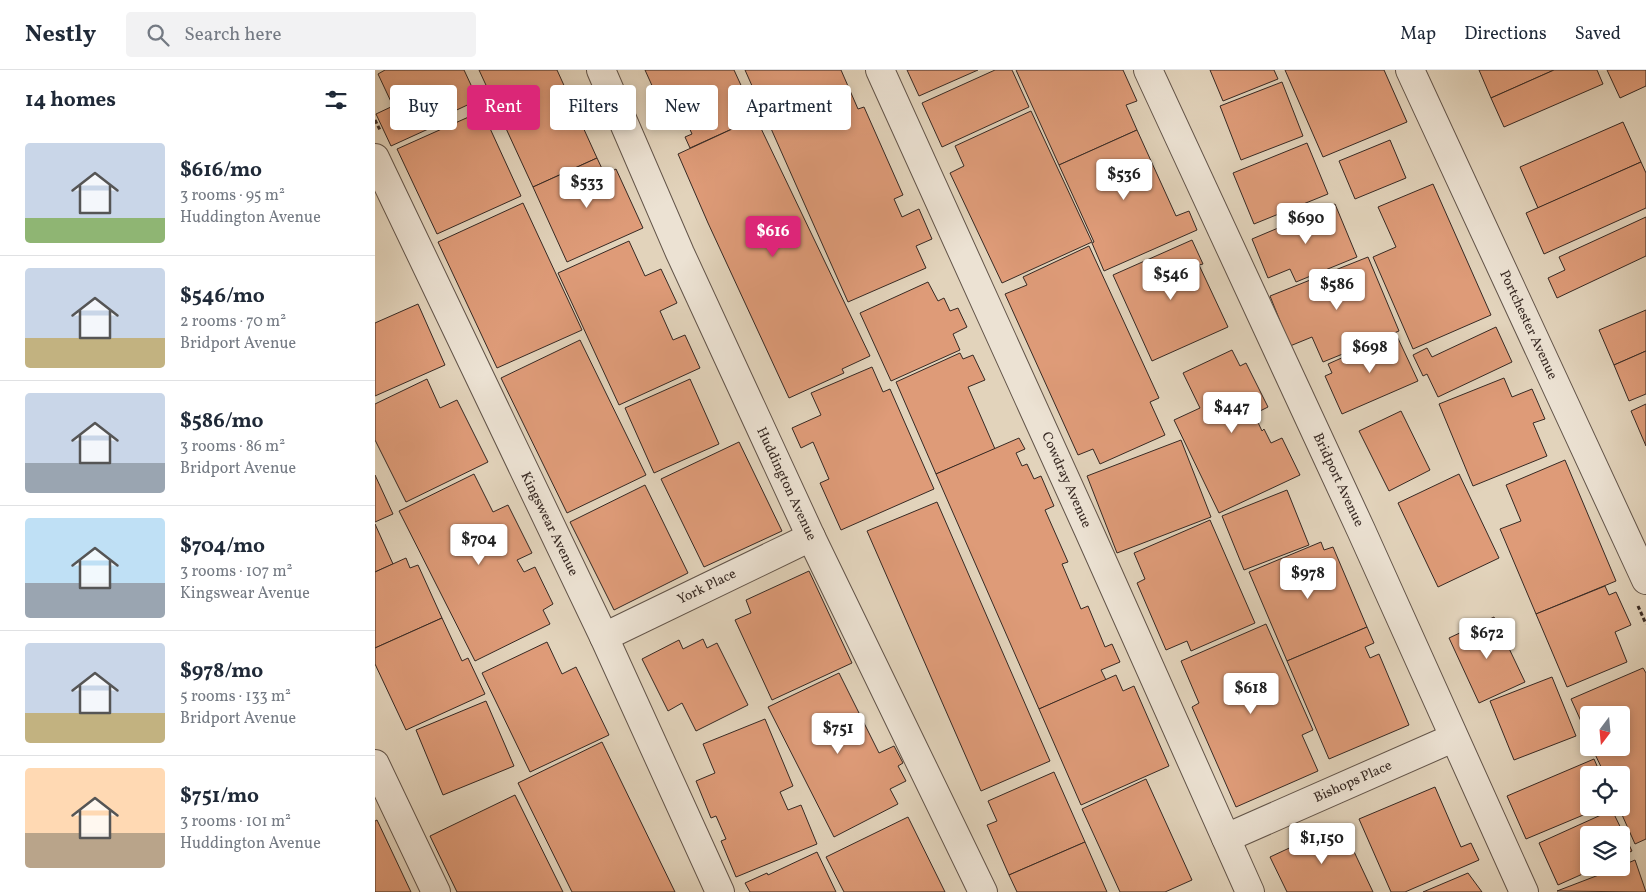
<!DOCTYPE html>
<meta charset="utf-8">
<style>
body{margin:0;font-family:Vollkorn,serif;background:#f2f2f3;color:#1f2937;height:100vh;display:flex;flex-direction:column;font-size:19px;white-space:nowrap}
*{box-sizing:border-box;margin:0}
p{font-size:16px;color:#747a83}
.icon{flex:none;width:28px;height:28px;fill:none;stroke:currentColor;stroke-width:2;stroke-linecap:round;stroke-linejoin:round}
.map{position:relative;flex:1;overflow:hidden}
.sheet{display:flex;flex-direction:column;background:#fff;width:375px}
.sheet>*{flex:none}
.banner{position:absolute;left:15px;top:15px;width:475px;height:45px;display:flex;gap:10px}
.needle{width:32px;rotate:196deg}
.controls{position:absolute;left:1205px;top:636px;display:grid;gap:10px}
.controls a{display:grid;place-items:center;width:50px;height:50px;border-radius:5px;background:#fff;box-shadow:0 2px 8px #0003;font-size:25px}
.price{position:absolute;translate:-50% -42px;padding:0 11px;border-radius:5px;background:#fff;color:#222;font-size:16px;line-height:32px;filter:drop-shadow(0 1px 2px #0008)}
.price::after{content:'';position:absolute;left:50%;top:30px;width:15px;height:11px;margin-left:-8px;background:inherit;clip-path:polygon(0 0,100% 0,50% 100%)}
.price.selected{background:#db2777;color:#fff}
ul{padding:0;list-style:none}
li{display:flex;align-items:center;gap:15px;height:125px;padding:0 25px}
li+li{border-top:1px solid #e0e1e3}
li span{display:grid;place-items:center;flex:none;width:140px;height:100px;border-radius:5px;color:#555}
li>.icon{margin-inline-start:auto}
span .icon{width:60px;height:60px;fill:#fffc;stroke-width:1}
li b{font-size:21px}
h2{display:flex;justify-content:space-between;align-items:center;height:60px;padding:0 25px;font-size:21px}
.chip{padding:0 18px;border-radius:5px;background:#fff;box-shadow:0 2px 8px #0003;font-size:18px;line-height:45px}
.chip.selected{background:#db2777;color:#fff}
header{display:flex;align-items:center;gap:30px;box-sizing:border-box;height:70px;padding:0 25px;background:#fff;border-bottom:1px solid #e0e1e3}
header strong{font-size:24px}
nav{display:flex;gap:28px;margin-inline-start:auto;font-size:18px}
.search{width:350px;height:45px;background:#f2f2f3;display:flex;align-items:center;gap:12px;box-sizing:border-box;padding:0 18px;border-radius:5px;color:#747a83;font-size:19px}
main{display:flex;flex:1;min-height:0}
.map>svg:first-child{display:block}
.building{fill:#de9b78;stroke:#372923}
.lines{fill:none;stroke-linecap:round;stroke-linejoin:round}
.minor-casing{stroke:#625449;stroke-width:30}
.path{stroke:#372923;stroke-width:3;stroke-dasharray:4 2.5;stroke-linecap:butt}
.minor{stroke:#ece2d3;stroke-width:28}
.labels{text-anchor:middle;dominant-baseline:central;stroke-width:4;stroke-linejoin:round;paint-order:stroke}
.street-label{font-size:14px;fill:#372923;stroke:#ece2d3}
</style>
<header>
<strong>Nestly</strong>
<div class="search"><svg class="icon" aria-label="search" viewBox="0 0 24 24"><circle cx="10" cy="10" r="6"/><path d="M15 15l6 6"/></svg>Search here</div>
<nav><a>Map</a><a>Directions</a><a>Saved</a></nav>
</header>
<main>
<section class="sheet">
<h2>14 homes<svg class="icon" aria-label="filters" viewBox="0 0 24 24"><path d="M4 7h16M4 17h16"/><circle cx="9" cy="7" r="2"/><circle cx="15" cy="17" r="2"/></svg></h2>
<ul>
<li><span style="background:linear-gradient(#c9d6e8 75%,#8fb573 0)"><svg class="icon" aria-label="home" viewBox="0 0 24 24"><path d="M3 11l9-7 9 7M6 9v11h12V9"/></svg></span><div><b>$616/mo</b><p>3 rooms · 95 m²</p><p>Huddington Avenue</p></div></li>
<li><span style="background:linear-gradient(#c9d6e8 70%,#c2b280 0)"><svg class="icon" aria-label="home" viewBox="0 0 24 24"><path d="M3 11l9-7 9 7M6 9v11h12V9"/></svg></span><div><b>$546/mo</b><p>2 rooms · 70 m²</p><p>Bridport Avenue</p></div></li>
<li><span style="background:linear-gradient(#c9d6e8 70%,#9aa5b1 0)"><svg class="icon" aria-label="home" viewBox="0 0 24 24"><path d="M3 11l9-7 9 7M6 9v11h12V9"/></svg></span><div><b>$586/mo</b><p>3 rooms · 86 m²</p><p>Bridport Avenue</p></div></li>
<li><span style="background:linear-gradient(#bfe0f5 65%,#9aa5b1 0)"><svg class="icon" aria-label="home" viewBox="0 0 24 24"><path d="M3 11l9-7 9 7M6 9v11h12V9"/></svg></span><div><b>$704/mo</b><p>3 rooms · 107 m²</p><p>Kingswear Avenue</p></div></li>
<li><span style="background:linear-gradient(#c9d6e8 70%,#c2b280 0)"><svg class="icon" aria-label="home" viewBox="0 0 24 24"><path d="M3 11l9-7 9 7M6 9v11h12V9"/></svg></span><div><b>$978/mo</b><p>5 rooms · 133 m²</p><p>Bridport Avenue</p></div></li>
<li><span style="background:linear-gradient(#ffd9b3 65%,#b9a48a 0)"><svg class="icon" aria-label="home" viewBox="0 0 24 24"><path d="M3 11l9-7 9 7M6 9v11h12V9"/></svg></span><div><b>$751/mo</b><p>3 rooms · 101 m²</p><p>Huddington Avenue</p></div></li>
</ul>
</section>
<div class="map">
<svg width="1271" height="822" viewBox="0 0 1271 822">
<rect width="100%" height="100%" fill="#e2d3bb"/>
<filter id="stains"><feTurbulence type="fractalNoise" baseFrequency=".004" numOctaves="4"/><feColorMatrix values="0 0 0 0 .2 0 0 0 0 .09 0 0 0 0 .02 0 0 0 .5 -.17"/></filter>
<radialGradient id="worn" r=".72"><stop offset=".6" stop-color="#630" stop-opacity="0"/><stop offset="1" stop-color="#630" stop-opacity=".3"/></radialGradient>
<!-- building -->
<g class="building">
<path d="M10,0H89L103,30L71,45L73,50L16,76L1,44L18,36L3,4Z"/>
<path d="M104,0H182L222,88L158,117Z"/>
<path d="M270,0H359L381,48L315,78L310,67L317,64L308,44L293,51Z"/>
<path d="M370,0H466L483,39L489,37L528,125L519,129L527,147L544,139L557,169L541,176L551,198L473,232Z"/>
<path d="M532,0H603L544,26Z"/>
<path d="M620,0H637L654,37L567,77L547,33Z"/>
<path d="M641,0H748L762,31L751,35L762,60L684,95Z"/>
<path d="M835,0H899L903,9L848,31Z"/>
<path d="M910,0H1009L1032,52L948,87Z"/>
<path d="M1104,0H1179L1116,28Z"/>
<path d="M1179,0H1222L1228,14L1129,57L1116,28Z"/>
<path d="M1232,0H1271V16L1245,28Z"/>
<path d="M907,12L928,66L866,90L845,36Z"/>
<path d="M107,41L146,126L62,164L22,79Z"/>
<path d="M656,41L717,172L627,213L575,103L589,96L580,76Z"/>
<path d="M381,48L495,286L467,299L469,303L414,328L333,153L303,84Z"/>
<path d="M1248,52L1266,92L1163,138L1145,97Z"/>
<path d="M762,60L801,146L814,141L822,160L729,201L717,173L719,172L684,95Z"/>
<path d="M1015,70L1031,108L980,129L964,91Z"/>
<path d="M932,73L953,124L879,154L858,103Z"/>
<path d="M222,88L230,105L241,99L268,158L192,192L158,117Z"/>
<path d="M1266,92L1271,103V138L1169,184L1151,143Z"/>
<path d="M1058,114L1116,245L1038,279L998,187L1021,177L1003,137Z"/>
<path d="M148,133L207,260L122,298L63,172Z"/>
<path d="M960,134L982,187L921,212L915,199L893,208L877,169Z"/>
<path d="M1271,147V186L1182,228L1173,208L1190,200L1184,187Z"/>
<path d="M817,170L828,194L824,195L853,257L777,291L738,205Z"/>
<path d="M254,171L270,206L286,199L302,233L285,241L298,270L310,265L325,298L244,335L183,203Z"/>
<path d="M714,176L784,328L775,332L790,365L725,394L718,379L703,385L630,224L652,215L648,207Z"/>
<path d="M993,187L1024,261L948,292L937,267L915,276L895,226Z"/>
<path d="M553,212L563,231L569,228L575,241L583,238L592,257L578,264L585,280L516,311L485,243Z"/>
<path d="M43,234L70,295L0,326V253Z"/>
<path d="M1271,240V281L1239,295L1224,260Z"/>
<path d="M1121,257L1137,292L1063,327L1052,304L1048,306L1038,285L1052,278L1057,287Z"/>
<path d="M1021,264L1043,311L967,344L950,306L957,303L953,294Z"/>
<path d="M205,270L271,405L192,443L126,308Z"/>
<path d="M857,280L865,296L871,293L893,337L879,344L887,361L889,359L896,373L907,368L925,405L844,443L799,350L825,338L808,303Z"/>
<path d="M1271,281V324L1254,331L1239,295Z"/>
<path d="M585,283L588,289L598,285L610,310L593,317L620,379L561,404L521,312Z"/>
<path d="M497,297L508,322L515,319L559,419L466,460L445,413L454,409L438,372L426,378L417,358L446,345L436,323Z"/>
<path d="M1129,308L1137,327L1157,319L1170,349L1158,353L1172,386L1098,416L1064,334Z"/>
<path d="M52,309L65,338L82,330L113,392L31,432L0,370V334Z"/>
<path d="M315,309L344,374L279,403L250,338Z"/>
<path d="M1271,334V376L1256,341Z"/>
<path d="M1026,341L1055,400L1014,421L984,361Z"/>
<path d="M644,368L650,379L641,383L647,396L652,394L659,409L666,406L679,436L670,440L693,492L687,494L706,539L713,536L730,577L737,574L745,592L726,600L731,610L664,639L561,404Z"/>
<path d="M806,370L836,447L742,483L712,406Z"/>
<path d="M364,372L407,461L329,497L286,409Z"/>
<path d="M1190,390L1241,511L1161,544L1125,459L1146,451L1131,415Z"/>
<path d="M99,404L118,442L133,435L157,483L142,490L149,502L160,497L178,534L168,540L175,554L100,591L24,441Z"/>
<path d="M1084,404L1124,488L1063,517L1023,433Z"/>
<path d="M0,405L18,444L0,452Z"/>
<path d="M270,415L313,503L239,540L195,452Z"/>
<path d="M912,420L934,475L869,500L847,446Z"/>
<path d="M562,432L675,691L606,721L492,461Z"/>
<path d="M835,450L880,553L816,581L812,571L791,580L762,513L770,509L759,483Z"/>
<path d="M0,454L18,494L0,502Z"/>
<path d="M946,472L949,480L958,477L992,557L912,591L874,502Z"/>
<path d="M31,488L35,498L43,495L67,548L0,578V502Z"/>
<path d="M434,501L477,593L397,630L360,550L376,543L371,530Z"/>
<path d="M1230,516L1234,525L1241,522L1256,555L1240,562L1252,592L1192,617L1161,544Z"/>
<path d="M1119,547L1150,612L1104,633L1074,568Z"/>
<path d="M67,548L87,591L93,588L110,624L31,660L0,594V578Z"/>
<path d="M891,554L938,660L927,665L943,701L861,737L817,637L824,633L806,591Z"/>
<path d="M992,557L999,573L990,577L995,588L1004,584L1034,655L954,689L912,591Z"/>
<path d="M328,569L332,578L342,573L373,635L321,661L307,633L293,641L267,589L304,570L308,579Z"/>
<path d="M172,572L187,604L201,597L234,665L155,702L107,603Z"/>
<path d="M1268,598L1271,603V769L1260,774L1244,738H1246V705H1230L1217,678H1246V645H1214V669L1196,629Z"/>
<path d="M464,603L504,683L519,676L528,693L523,696L531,711L515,719L523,734L459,767L393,637Z"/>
<path d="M741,605L748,621L759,616L794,696L706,735L664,639Z"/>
<path d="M1177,607L1201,666L1139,690L1115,631Z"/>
<path d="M111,631L139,696L68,725L41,660Z"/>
<path d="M390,649L418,716L405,722L413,740L426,735L442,774L361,807L346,771L351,769L341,746L336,748L321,711L340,703L328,674Z"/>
<path d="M227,672L300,822H197L143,713Z"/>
<path d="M1219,689L1226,705H1214V738H1225L1151,769L1132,726Z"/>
<path d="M679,702L710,772L634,805L612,755L622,751L613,731Z"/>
<path d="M771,709L817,810L790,822H745L707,739Z"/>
<path d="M1060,717L1086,777L1096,773L1104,790L1030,822H1016L984,749Z"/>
<path d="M140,725L188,822H82L55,766Z"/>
<path d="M1237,740L1257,781L1246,786V765H1214V798H1221L1183,815L1164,773Z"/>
<path d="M533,747L570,822H469L451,787Z"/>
<path d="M2,750L36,822H0V751Z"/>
<path d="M966,754L998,822H912L895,787Z"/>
<path d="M710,772L732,822H642L634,805Z"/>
<path d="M442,782L461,822H375L370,813L392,803L393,805Z"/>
<path d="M1260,790L1271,822L1182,821L1242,798H1246V796Z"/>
<path d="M1093,803L1107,822H1048Z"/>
</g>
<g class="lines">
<!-- minor casing -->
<g class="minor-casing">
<g id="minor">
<path d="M226,0L305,183L436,467L608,822"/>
<path d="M505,0L713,459L875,822"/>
<path d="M773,0L986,460L1149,822"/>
<path d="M1035,0L1271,510"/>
<path d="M0,88L229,567L345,822"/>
<path d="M229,567L436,467"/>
<path d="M0,694L61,822"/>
<path d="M851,768L1078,668"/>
</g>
</g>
<!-- path -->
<g class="path">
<path d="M0,50L5,60"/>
<path d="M1263,536L1271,554"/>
</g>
<!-- minor -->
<use href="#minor" class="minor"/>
</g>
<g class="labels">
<!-- street labels -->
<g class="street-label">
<text transform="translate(1153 255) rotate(65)">Portchester Avenue</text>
<text transform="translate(691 410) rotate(66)">Cowdray Avenue</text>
<text transform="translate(963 410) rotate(65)">Bridport Avenue</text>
<text transform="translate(411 414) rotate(65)">Huddington Avenue</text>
<text transform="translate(174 454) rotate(64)">Kingswear Avenue</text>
<text transform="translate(332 517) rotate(-26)">York Place</text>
<text transform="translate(978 712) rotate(-24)">Bishops Place</text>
</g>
</g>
<rect width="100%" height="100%" filter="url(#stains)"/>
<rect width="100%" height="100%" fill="url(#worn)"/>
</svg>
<div class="controls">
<a><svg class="needle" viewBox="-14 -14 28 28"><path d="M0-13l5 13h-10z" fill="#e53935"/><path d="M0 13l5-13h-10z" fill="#747a83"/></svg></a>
<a><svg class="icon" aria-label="locate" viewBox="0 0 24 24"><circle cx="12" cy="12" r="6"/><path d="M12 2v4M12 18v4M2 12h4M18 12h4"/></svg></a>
<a><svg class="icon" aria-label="layers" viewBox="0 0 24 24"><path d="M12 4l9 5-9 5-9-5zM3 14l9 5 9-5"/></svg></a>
</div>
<b class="price" style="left:749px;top:131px">$536</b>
<b class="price" style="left:212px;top:139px">$533</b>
<b class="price" style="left:931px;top:175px">$690</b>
<b class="price selected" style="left:398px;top:188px">$616</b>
<b class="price" style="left:796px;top:231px">$546</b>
<b class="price" style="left:962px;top:241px">$586</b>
<b class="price" style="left:995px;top:304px">$698</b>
<b class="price" style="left:857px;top:364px">$447</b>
<b class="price" style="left:104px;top:496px">$704</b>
<b class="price" style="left:933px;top:530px">$978</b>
<b class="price" style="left:1112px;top:590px">$672</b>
<b class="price" style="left:876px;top:645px">$618</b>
<b class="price" style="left:463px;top:685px">$751</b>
<b class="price" style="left:947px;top:795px">$1,150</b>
<div class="banner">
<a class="chip">Buy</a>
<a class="chip selected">Rent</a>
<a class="chip">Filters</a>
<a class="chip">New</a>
<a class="chip">Apartment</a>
</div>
</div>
</main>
